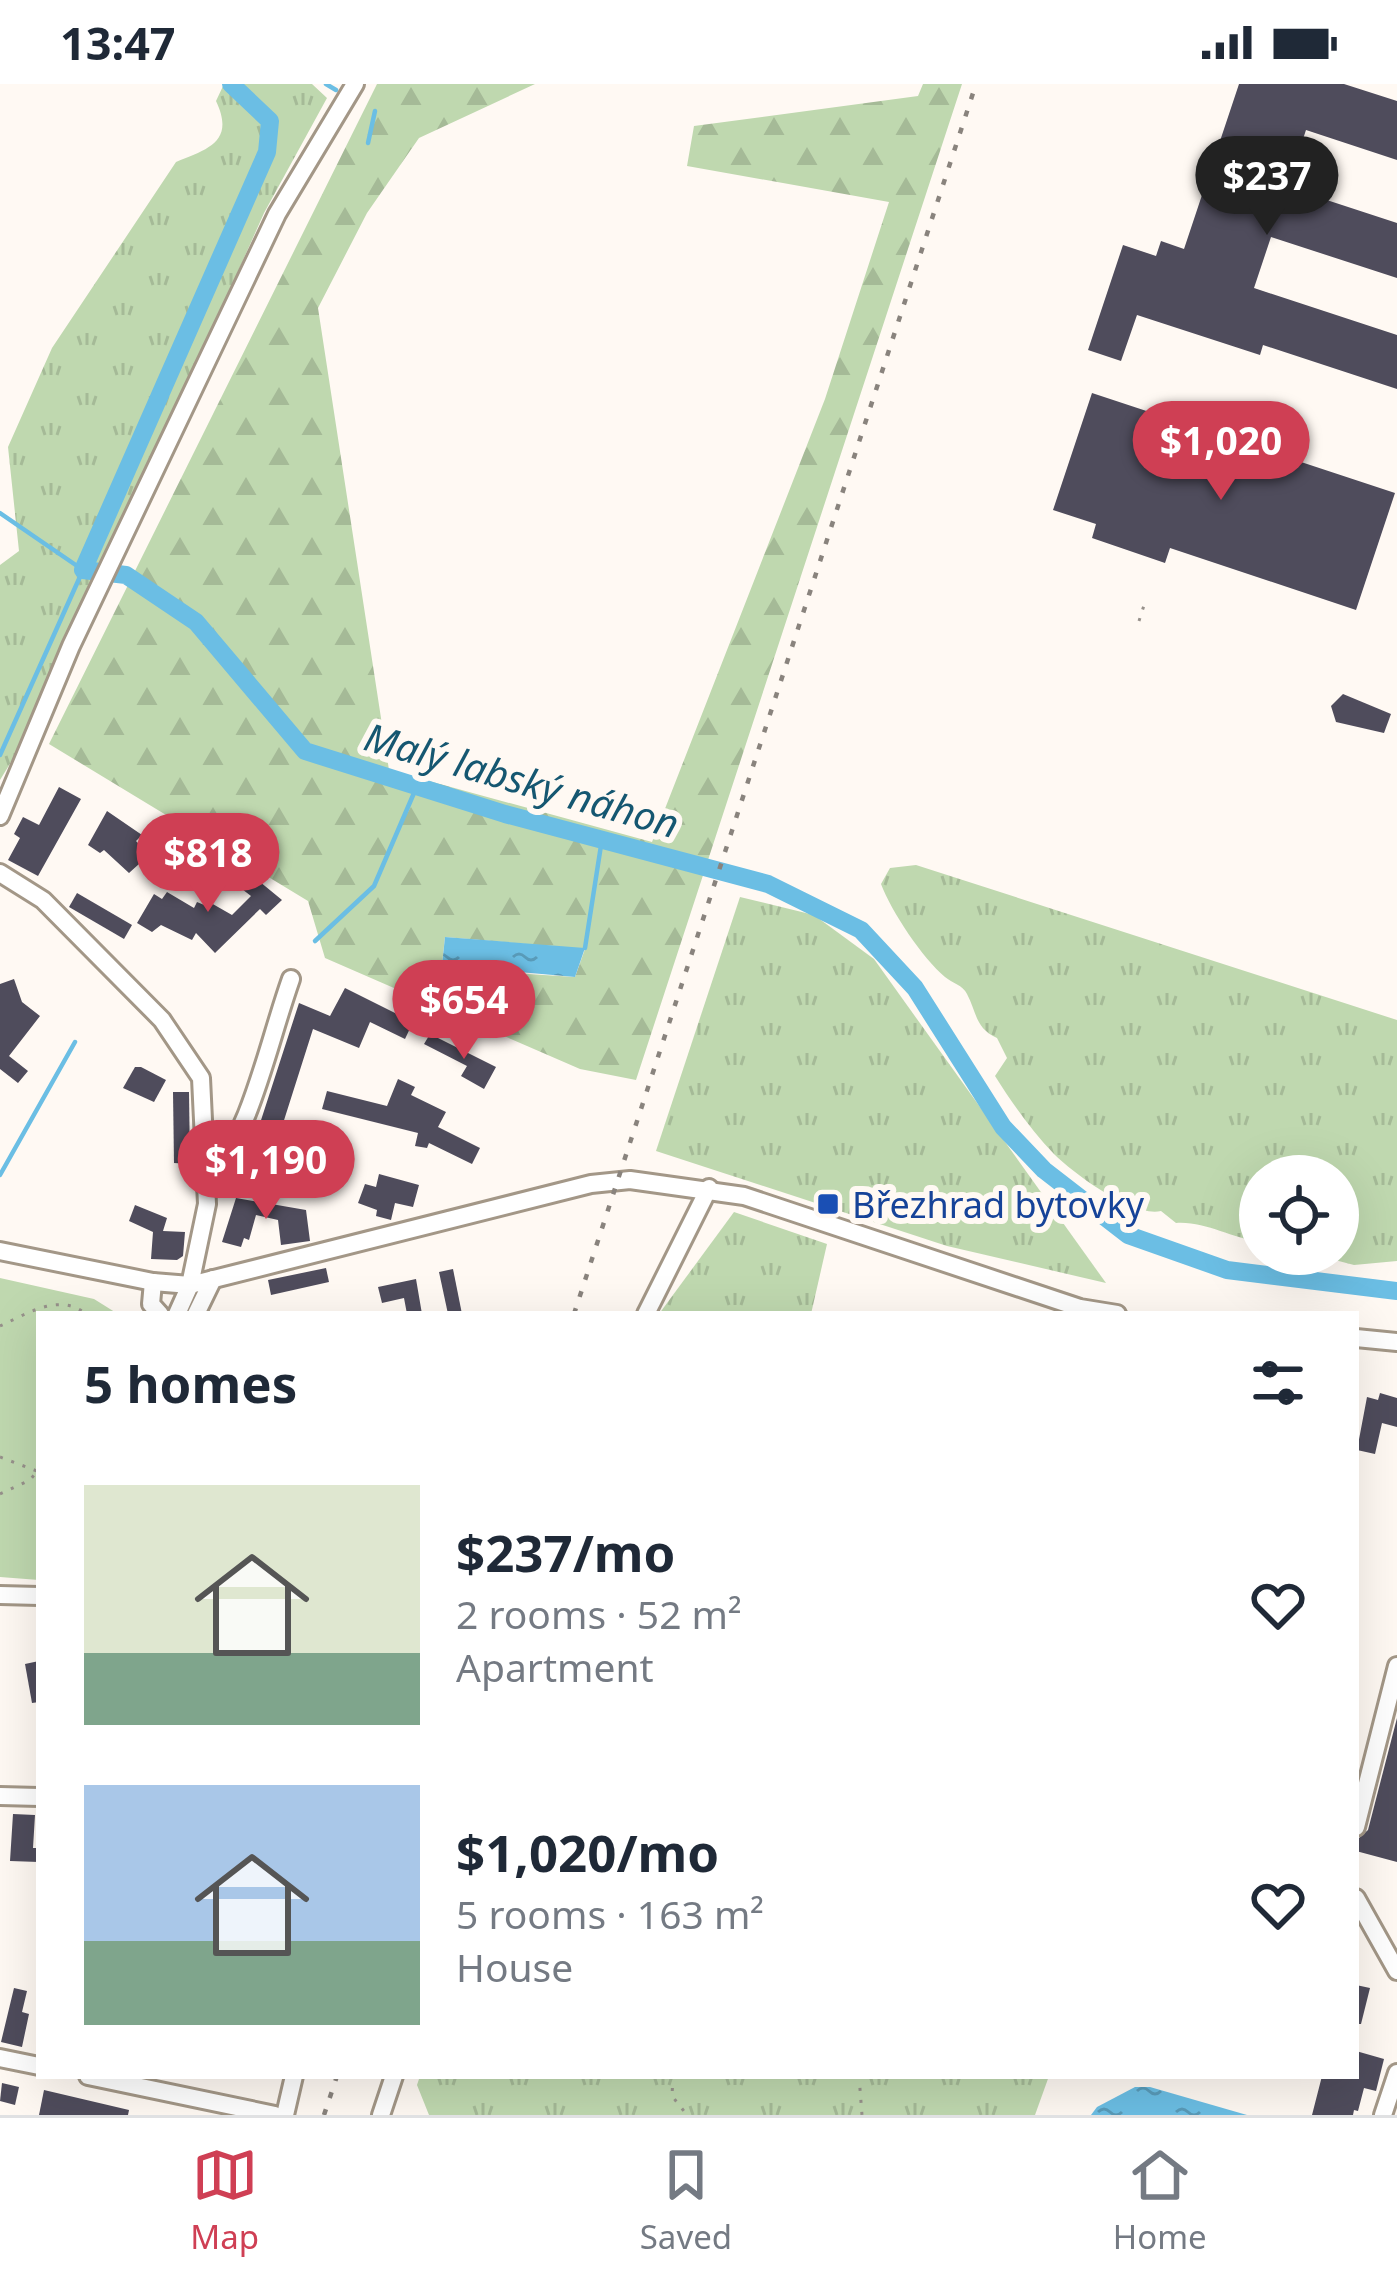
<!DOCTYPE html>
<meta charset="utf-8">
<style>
body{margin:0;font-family:"Noto Sans",sans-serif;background:#f2f2f3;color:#1f2937;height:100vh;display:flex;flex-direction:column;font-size:45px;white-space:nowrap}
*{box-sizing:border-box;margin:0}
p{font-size:39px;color:#747a83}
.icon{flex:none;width:66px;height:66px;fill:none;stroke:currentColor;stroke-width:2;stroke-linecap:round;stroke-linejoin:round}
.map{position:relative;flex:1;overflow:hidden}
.drawer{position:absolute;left:36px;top:1227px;width:1323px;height:768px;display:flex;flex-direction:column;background:#fff;border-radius:0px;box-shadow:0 12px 48px #0002}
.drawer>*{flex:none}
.buttons{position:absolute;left:1239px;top:1071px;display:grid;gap:24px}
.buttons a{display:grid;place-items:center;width:120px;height:120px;border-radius:50%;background:#fff;box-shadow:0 12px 48px #0002;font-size:60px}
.price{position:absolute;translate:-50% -102px;padding:0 27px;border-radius:42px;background:#cf3f54;color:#fff;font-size:39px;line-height:78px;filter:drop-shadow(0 3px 6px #0008)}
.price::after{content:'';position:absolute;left:50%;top:72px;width:36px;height:27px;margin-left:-18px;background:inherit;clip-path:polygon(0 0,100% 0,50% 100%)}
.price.active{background:#222;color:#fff}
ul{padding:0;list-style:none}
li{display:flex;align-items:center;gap:36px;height:300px;padding:0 48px}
li span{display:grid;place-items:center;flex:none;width:336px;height:240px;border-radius:0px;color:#555}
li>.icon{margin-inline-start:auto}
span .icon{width:144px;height:144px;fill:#fffc;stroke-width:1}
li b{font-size:51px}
h2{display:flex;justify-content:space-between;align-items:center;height:144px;padding:0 48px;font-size:51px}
.status{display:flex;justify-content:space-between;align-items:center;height:84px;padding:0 60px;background:#fff;direction:ltr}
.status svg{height:33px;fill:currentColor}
.menu{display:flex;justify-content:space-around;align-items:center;height:168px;border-top:3px solid #e0e1e3;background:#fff;font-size:33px;color:#747a83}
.menu a{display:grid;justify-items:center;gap:6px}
.menu .active{color:#cf3f54}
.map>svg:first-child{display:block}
.grass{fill:url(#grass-tufts)}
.forest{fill:url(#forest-firs);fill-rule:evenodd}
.park{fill:#bfd8af}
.water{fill:url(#water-ripples)}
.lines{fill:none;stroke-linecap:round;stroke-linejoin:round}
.stream{stroke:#6bbee4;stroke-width:4.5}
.canal{stroke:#6bbee4;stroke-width:18}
.building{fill:#4f4c5c}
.minor-casing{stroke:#a39787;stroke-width:22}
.path{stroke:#97918b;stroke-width:3;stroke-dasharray:3 9;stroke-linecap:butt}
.minor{stroke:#fff;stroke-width:16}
.rail{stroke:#89837d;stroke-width:4.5;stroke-dasharray:6 12;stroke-linecap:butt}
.transit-dot{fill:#1a4fb4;stroke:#fff9f3;stroke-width:4.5}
.labels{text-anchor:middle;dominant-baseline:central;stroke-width:12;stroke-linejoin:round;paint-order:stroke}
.transit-label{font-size:36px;fill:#164399;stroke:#fff9f3;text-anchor:start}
.water-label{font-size:39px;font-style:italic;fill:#155771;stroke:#fff9f3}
</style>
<div class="status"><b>13:47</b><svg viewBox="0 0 49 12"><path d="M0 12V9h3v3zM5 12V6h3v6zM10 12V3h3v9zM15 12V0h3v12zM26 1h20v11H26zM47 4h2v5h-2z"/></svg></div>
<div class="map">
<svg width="1397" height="2031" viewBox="0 0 1397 2031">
<defs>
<pattern id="grass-tufts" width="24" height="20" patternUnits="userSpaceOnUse" patternTransform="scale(3)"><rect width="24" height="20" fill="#bfd8af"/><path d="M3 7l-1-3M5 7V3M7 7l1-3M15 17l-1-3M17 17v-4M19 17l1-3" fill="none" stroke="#a5ba97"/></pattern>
<pattern id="forest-firs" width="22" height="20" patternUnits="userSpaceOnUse" patternTransform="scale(3)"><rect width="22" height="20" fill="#bfd8af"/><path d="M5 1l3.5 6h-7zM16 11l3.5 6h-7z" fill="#a5ba97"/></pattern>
<pattern id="water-ripples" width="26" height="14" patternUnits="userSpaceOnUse" patternTransform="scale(3)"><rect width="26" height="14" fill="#6bbee4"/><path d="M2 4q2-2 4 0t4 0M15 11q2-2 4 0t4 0" fill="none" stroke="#599bb9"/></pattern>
</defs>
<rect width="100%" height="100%" fill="#fff9f3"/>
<!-- grass -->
<g class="grass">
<path d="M224,0H312L327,14L264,129L43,626L0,696V481L19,467L8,363L52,264L176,78C209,65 235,57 216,17Z"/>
<path d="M916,781L1397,936V1177L1354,1181L1312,1170H1338V1092H1260V1158C1231,1154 1205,1137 1176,1139L1161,1127C1134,1134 1074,1090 1054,1070C1032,1047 1012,1019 995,992L1007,974L997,954C975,944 977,929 967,910C963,901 952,899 945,893C923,875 891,827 881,800L890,784Z"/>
<path d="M740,813L814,831L874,875L1106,1199L947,1162L656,1067Z"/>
<path d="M734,1128L827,1160L811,1230H659Z"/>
<path d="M420,1992H1049L1035,2031H429L417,2001Z"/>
</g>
<!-- forest -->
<path class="forest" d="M377,0H535L419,54L367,129L318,224L389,686L652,758L825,315L889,118L687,82L694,42L918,12L923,0H962L636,996L580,985L325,874L308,817L49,660ZM445,853L585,865L575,893L464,886L442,880Z"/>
<!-- park -->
<path class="park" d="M0,1194L94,1215L118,1230H39V1496L0,1493Z"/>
<!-- water -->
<g class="water">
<path d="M445,853L585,864L575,893L442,881Z"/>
<path d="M1135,2003H1150L1247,2031H1091L1097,2023Z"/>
</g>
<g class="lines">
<!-- stream -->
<g class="stream">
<path d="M326,0L336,6"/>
<path d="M368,59L375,27"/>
<path d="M0,429L83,486L0,671"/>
<path d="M315,857L374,802L417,702"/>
<path d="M585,864L602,755"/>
<path d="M0,1091L75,958"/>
</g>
<!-- canal -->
<path class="canal" d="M231,0L270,37L267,68L83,486L126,491L196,538L305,667L505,730L768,800L861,846L915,904L1003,1043L1044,1086L1128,1151L1227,1186L1397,1207"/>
</g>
<!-- building -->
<g class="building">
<path d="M1239,0H1344L1397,17V76L1306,46L1287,103L1397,139V194L1271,153L1254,204L1397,251V305L1263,261L1260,271L1137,231L1121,277L1088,266L1123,161L1156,172L1161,157L1184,165Z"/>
<path d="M1092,309L1395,409L1356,526L1170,464L1165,479L1092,454L1096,440L1053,426Z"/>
<path d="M1343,610L1391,630L1384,649L1336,638L1331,622Z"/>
<path d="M59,703L81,715L38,792L8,776L20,754L14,750L23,733L39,741Z"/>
<path d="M107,727L142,751L136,757L149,771L129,789L104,766L100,769L88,761Z"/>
<path d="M249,789L282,816L266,831L260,825L215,869L196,849L192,856L161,841L152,848L137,839L154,810L162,815L167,808L194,824L197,818L209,823L211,819L232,831L251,812L238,802Z"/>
<path d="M77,809L132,841L124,855L69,823Z"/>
<path d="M14,895L22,918L40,932L9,972L28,987L18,999L0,985V900Z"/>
<path d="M345,904L413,938L405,955L370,938L359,964L313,945L272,1074L251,1067L299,919L330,932Z"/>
<path d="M430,950L496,983L484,1005L461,992L467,982L424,960Z"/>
<path d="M135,983H141L166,996L154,1018L123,1004Z"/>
<path d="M398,995L415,1003L411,1011L446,1028L438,1043L480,1064L472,1080L429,1059L427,1064L415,1062L418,1049L322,1025L327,1007L387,1022Z"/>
<path d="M173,1008H189L190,1080L174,1079Z"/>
<path d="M379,1090L419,1101L413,1123L395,1119L391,1136L376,1132L377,1126L358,1119L365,1100L376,1103Z"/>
<path d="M236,1114L306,1126L310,1157L281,1161L278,1136L256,1131L249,1156L244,1154L241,1163L222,1158Z"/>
<path d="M135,1121L167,1134L163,1147L185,1148L183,1172L177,1176L151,1175L153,1148L129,1137Z"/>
<path d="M326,1184L329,1198L271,1211L268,1196Z"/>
<path d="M453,1185L462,1230H448L439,1188Z"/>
<path d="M416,1195L422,1230H407L404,1214L382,1219L378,1203Z"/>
<path d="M1380,1309L1397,1314V1343L1382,1339L1375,1370L1357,1366L1367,1313L1378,1316Z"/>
<path d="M39,1577V1618L32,1619L25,1580Z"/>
<path d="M1397,1634V1778L1356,1767L1358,1755L1368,1746Z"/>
<path d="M13,1730L35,1731L33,1764H39V1778L10,1777Z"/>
<path d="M1356,1901L1370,1904L1361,1940H1356Z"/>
<path d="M14,1904L27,1907L22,1928L29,1930L22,1963L1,1958Z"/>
<path d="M1356,1967L1384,1975L1376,2007L1364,2004L1358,2027L1354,2026L1353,2031H1312L1322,1992H1356Z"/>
<path d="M2,1999L19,2003L15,2021L0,2017Z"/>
<path d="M44,2006L129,2026L128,2031H39Z"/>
</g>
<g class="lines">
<!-- minor casing -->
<g class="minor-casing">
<g id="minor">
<path d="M0,732L71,562L277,130L355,0"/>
<path d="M0,789L43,816L162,936L201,994L207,1120L190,1201L177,1230"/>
<path d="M206,1104C253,1043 266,966 291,895"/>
<path d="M0,1167L153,1198L190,1201L591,1100L630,1096L744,1112L1080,1224L1117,1230"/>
<path d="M153,1198L151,1220L160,1230"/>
<path d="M196,1230L213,1195"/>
<path d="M646,1230L709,1104"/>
<path d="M1356,1254L1397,1258"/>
<path d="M0,1511L39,1512"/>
<path d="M0,1712L39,1713"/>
<path d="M1356,1743L1397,1582"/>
<path d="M1356,1814L1397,1887"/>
<path d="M0,1974L39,1982"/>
<path d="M88,1992L275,2031"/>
<path d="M285,2031L294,1992"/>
<path d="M381,2031L394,1992"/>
<path d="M1383,2031L1397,1989"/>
</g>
</g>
<!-- path -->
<g class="path">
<path d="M1139,537L1146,515"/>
<path d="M0,1242C27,1230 59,1208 86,1230"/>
<path d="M0,1373L37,1387"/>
<path d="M0,1410L30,1396L39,1385"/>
<path d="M673,1992L672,2012L687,2031"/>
<path d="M859,1992L862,2031"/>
</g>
<!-- minor -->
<use href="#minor" class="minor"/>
<!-- rail -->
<g class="rail">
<path d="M574,1230L976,0"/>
<path d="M324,2031L337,1992"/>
</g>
</g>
<!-- markers -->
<rect class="transit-dot" x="816" y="1108" width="24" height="24" rx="6"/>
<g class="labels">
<!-- transit labels -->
<g class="transit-label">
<text x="852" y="1120">Březhrad bytovky</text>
</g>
<!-- water labels -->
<g class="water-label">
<text transform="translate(522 695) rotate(16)">Malý labský náhon</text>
</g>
</g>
</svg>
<div class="buttons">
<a><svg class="icon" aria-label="locate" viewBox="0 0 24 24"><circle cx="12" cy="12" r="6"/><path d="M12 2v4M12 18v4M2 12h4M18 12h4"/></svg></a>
</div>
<b class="price active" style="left:1267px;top:154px">$237</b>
<b class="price" style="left:1221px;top:419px">$1,020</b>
<b class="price" style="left:208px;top:831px">$818</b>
<b class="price" style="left:464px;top:978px">$654</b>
<b class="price" style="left:266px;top:1138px">$1,190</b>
<section class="drawer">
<h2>5 homes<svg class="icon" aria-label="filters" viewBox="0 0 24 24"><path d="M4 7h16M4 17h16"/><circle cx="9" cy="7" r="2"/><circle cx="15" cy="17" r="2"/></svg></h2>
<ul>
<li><span style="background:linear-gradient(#dfe7d0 70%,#7fa58c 0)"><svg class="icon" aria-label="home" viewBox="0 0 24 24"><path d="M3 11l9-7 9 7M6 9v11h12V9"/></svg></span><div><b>$237/mo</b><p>2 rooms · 52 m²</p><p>Apartment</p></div><svg class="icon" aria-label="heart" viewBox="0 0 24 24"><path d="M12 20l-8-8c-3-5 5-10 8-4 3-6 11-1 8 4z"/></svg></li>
<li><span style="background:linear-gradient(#a9c7e8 65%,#7fa58c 0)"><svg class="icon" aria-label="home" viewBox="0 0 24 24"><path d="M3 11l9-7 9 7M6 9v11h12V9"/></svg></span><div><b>$1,020/mo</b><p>5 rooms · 163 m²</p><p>House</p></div><svg class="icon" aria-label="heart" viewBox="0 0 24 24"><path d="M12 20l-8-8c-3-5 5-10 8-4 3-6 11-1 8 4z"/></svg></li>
</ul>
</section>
</div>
<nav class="menu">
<a class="active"><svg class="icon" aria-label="map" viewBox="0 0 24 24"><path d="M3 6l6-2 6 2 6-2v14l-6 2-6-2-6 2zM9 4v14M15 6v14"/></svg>Map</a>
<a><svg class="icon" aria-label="saved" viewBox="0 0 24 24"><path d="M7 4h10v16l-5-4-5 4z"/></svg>Saved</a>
<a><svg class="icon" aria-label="home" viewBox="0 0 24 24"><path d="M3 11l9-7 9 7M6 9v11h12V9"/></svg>Home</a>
</nav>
